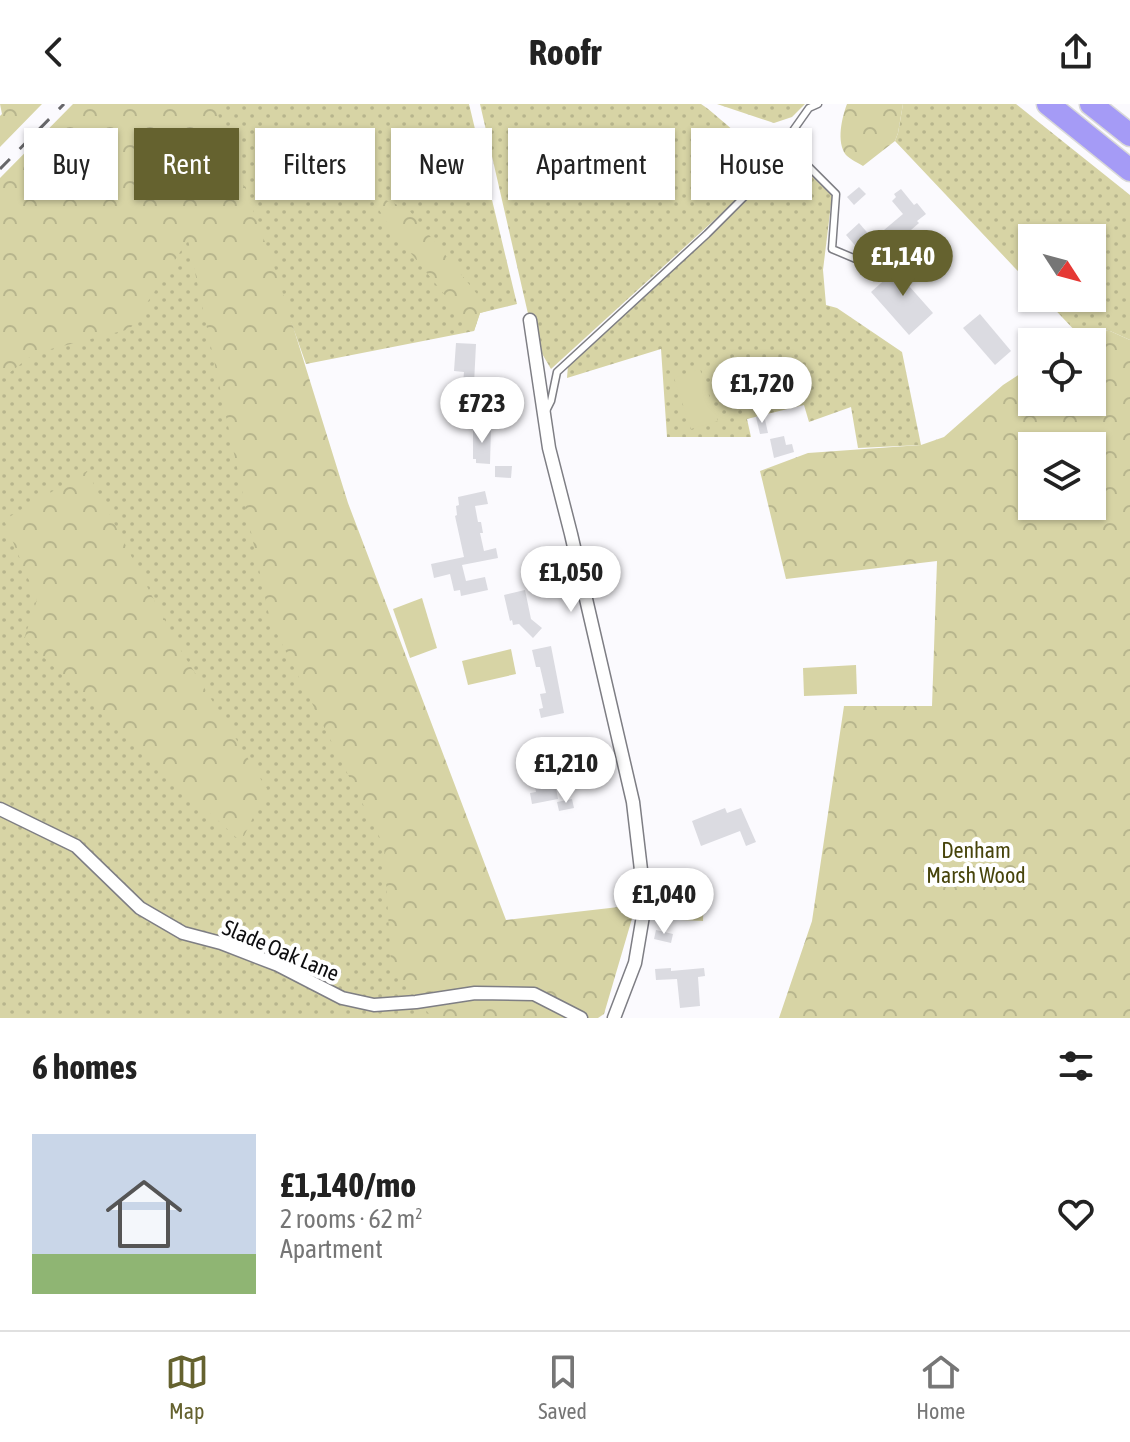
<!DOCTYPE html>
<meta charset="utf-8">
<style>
body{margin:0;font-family:"Asap Condensed",sans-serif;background:#f6f6f6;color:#222;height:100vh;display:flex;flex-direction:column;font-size:30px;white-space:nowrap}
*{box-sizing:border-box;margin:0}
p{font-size:26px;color:#767676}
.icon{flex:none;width:44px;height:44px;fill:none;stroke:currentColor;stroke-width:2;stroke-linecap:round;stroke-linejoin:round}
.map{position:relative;height:914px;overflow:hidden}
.details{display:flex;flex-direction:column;background:#fff;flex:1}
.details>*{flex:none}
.hud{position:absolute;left:24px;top:24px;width:1082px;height:72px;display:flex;gap:16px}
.needle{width:52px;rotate:126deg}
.buttons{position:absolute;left:1018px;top:120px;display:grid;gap:16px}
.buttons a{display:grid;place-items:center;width:88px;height:88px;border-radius:0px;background:#fff;box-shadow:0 2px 6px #0004;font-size:40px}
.price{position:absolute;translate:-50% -68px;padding:0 18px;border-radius:28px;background:#fff;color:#222;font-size:26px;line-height:52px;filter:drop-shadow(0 2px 4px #0008)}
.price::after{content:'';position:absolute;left:50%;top:48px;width:24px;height:18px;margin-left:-12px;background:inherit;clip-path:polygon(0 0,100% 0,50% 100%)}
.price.current{background:#65622f;color:#fff}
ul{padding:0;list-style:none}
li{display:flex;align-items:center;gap:24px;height:200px;padding:0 32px}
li+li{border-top:2px solid #e0e0e0}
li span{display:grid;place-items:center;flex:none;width:224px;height:160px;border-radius:0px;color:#555}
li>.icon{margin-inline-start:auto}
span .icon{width:96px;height:96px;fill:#fffc;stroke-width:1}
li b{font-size:34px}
h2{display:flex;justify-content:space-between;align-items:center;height:96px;padding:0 32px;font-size:34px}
.chip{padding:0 28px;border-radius:0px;background:#fff;box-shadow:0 2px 6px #0004;font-size:28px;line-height:72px}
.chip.current{background:#65622f;color:#fff}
header{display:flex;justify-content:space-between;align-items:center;height:104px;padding:0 32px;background:#fff;font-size:36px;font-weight:700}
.dock{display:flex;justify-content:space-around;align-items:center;height:112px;border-top:2px solid #e0e0e0;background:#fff;font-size:22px;color:#767676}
.dock a{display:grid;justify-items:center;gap:4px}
.dock .current{color:#65622f}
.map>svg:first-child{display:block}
.grass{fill:url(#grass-dots)}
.forest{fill:url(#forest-crowns);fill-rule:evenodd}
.pitch{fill:#d7d4a5}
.building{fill:#dbdbe1}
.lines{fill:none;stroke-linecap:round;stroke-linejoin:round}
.lane-casing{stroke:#7e7e84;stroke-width:9}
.street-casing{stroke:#7e7e84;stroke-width:15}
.highway-casing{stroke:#d8d8d9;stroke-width:25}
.lane{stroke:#fff;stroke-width:6}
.street{stroke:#fff;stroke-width:12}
.highway{stroke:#a59bf6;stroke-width:22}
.rail{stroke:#67676a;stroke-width:3;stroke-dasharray:14 14;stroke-linecap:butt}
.labels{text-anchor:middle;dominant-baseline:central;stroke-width:8;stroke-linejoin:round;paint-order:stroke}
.park-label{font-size:22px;fill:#47440b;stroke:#fff}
.street-label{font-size:22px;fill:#0d0d0f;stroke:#fff}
</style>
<header><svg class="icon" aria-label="back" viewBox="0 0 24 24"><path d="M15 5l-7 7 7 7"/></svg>Roofr<svg class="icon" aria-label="share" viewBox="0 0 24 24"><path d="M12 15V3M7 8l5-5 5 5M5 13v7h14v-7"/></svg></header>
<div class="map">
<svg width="1130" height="914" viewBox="0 0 1130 914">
<defs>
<pattern id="grass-dots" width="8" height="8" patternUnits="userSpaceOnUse" patternTransform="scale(2)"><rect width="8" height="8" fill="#d7d4a5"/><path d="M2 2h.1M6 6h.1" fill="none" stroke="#b7b58d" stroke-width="1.8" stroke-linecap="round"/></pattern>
<pattern id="forest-crowns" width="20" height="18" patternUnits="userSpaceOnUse" patternTransform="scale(2)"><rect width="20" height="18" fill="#d7d4a5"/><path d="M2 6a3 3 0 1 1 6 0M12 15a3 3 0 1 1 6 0" fill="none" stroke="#b7b58d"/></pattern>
</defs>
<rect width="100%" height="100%" fill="#fbfafe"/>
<!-- grass -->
<g class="grass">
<path d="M142,0H469L517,200L480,209L474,227L306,260L229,43L499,914H0V172Z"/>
<path d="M480,0H701C716,9 743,39 759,42C764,43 773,41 778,40L744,89L551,265L534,236Z"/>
<path d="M717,0H805L792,13L774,19Z"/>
<path d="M903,0H1016L1130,91V236L1110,227L1091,224L1079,231L1044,194H1092V134H1032V182L895,37L898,29Z"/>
<path d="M783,49L790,51L832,92L823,166L826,201L837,204L902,248L921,341L858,344L851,303L809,318L804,301L747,315L751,333H667L661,245L567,274L568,261L742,101Z"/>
</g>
<!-- forest -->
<g class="forest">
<path d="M0,0H42L0,43V12L2,10Z"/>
<path d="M73,0H214L277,171L348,399L506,816L636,801L604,910L598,914H432L391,860L384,742L270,516L188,136L130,225L35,249L0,276V74Z"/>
<path d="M847,0H903L898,29L895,37L863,62C858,59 850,55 846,51C836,38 842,13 847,0Z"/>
<path d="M368,89L408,105L490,206L480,209L474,227L392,126Z"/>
<path d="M1091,224L1110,227L1130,236V914H779L812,817L844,602H932L937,457L786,475L760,367L808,349L921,341L944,333L1003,281L1032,262V298H1092V238H1068ZM1032,342H1092V402H1032Z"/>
<path d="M87,367L177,540L267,685L241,738L24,535L37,496L4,416Z"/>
</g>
<!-- pitch -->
<g class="pitch">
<path d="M700,265L718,317L691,325L674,274Z"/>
<path d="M422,494L437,544L410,554L393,505Z"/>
<path d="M511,545L516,570L468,581L462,557Z"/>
<path d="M856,561L857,590L804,592L803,564Z"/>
<path d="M658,790L704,791L703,817L657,815Z"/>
</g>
<!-- building -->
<g class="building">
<path d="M859,83L866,90L854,101L847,93Z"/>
<path d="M901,85L914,101L917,99L926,110L917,117L919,119L895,140L884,126L903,110L892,97L896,93L894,90Z"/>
<path d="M859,119L872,134L859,146L846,131Z"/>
<path d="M908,155L922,170L909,182L933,209L909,231L871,188Z"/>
<path d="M980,210L1011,247L995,261L963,224Z"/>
<path d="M456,239L476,240L474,280L463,279L464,268L454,267Z"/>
<path d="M764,311L768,329L760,330L756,313Z"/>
<path d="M473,323L491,324L490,360L476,359V355H473Z"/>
<path d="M784,332L786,341L792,340L794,348L774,354L770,335Z"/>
<path d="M495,362H512L511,374L495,373Z"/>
<path d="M485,387L488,400L475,402L478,418H481L483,429H480L484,447L496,444L498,454L462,461L466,477L485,473L488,486L461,492L460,486L454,487L450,470L434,474L431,460L464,453L455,412L457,411L456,402L459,401L458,393Z"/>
<path d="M525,486L531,515L542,524L533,534L519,520L513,521L512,516L510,517L504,491Z"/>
<path d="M551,542L564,609L541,614L539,605L543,604L540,590L546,589L540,563H536L532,546Z"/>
<path d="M561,638L562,647L547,650L545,640Z"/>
<path d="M550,651L558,695L532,700L530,689L536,688L532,666L524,668L522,656Z"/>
<path d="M572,695L574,704L559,707L557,698Z"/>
<path d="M725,704L727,709L741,704L756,738L746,742L740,727L701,742L692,717Z"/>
<path d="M656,826L673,830L671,839L654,835Z"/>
<path d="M671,864V867L704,864L705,872L698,873L700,902L680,904L677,875L656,876L655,865Z"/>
</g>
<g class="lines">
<!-- lane casing -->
<g class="lane-casing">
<g id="lane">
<path d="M784,38L836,90L832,145L863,158L905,148"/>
<path d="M546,307L551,297L557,268L707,130L751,86L809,4L818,0"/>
</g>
</g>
<!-- street casing -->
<g class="street-casing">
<g id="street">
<path d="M530,216L549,344L571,430L633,698L645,800L635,859L614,914"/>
<path d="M0,705L76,742L140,804L183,829L221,839L278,861L342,894L374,901L416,898L475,889L534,890L581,914"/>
</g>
</g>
<!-- highway casing -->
<g class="highway-casing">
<g id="highway">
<path d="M1048,0L1130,66"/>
<path d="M1091,0L1130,31"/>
</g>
</g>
<!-- lane -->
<use href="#lane" class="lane"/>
<!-- street -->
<use href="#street" class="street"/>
<!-- highway -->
<use href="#highway" class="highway"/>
<!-- rail -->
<path class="rail" d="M0,65L64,0"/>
</g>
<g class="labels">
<!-- park labels -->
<g class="park-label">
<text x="976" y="746">Denham<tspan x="976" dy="25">Marsh Wood</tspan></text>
</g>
<!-- street labels -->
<g class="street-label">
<text transform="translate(281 846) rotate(23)">Slade Oak Lane</text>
</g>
</g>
</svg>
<div class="buttons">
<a><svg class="needle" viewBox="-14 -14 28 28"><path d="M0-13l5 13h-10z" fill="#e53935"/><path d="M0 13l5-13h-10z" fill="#767676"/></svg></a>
<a><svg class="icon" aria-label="locate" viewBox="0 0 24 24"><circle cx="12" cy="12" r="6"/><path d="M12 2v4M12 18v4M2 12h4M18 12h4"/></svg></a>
<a><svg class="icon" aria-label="layers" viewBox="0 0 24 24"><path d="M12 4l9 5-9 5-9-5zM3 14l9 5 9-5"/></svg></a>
</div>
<b class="price current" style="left:903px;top:194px">£1,140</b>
<b class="price" style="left:762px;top:321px">£1,720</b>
<b class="price" style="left:482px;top:341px">£723</b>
<b class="price" style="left:571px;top:510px">£1,050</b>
<b class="price" style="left:566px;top:701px">£1,210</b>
<b class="price" style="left:664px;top:832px">£1,040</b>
<div class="hud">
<a class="chip">Buy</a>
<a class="chip current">Rent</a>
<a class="chip">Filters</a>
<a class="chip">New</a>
<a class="chip">Apartment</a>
<a class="chip">House</a>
</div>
</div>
<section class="details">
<h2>6 homes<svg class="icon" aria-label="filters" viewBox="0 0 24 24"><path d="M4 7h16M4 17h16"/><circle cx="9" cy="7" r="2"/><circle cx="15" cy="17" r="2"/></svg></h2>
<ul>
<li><span style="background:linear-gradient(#c9d6e8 75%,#8fb573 0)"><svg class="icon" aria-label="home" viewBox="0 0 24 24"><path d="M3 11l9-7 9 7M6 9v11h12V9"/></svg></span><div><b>£1,140/mo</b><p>2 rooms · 62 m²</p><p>Apartment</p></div><svg class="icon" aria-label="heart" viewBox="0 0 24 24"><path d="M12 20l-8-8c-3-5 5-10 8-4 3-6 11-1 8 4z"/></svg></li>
</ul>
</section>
<nav class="dock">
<a class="current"><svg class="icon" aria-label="map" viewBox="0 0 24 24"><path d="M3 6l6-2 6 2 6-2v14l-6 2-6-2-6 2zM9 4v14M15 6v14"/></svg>Map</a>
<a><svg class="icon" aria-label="saved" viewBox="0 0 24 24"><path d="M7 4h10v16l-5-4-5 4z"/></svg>Saved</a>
<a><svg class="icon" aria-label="home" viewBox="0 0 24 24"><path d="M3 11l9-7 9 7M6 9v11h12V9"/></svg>Home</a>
</nav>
